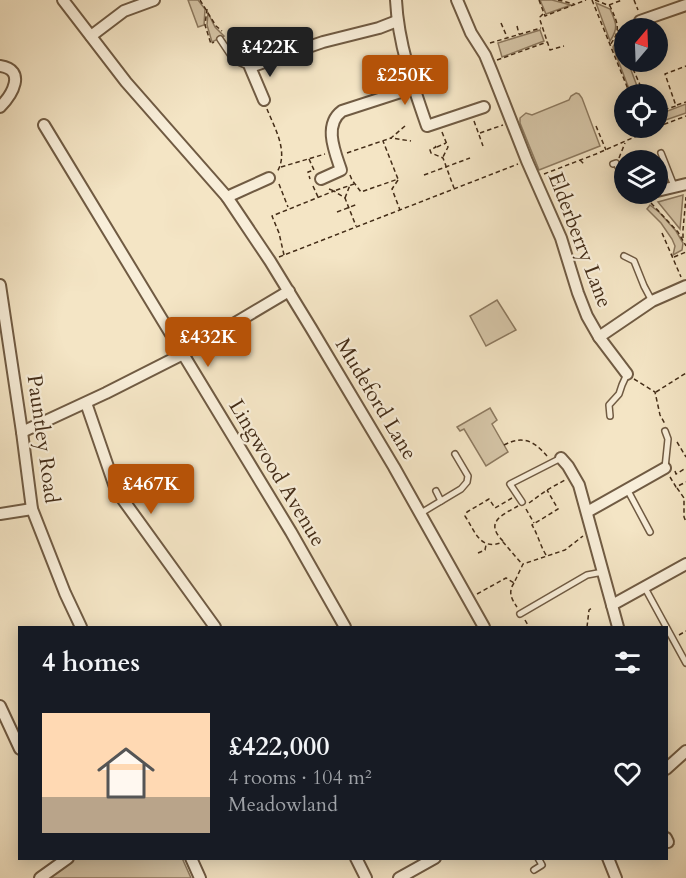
<!DOCTYPE html>
<meta charset="utf-8">
<style>
body{margin:0;font-family:Cardo,serif;background:#20242c;color:#f1f3f6;height:100vh;display:flex;flex-direction:column;font-size:22px;white-space:nowrap}
*{box-sizing:border-box;margin:0}
p{font-size:20px;color:#9ea1a6}
.icon{flex:none;width:33px;height:33px;fill:none;stroke:currentColor;stroke-width:2;stroke-linecap:round;stroke-linejoin:round}
.map{position:relative;flex:1;overflow:hidden}
.sheet{position:absolute;left:18px;top:626px;width:650px;height:234px;display:flex;flex-direction:column;background:#171b24;border-radius:0px;box-shadow:0 3px 15px #0003}
.sheet>*{flex:none}
.needle{width:39px;rotate:19deg}
.fabs{position:absolute;left:614px;top:18px;display:grid;gap:12px}
.fabs a{display:grid;place-items:center;width:54px;height:54px;border-radius:50%;background:#171b24;box-shadow:0 3px 15px #0003;font-size:30px}
.price{position:absolute;translate:-50% -51px;padding:0 14px;border-radius:6px;background:#b45309;color:#fff;font-size:20px;line-height:39px;filter:drop-shadow(0 2px 3px #0008)}
.price::after{content:'';position:absolute;left:50%;top:36px;width:18px;height:14px;margin-left:-9px;background:inherit;clip-path:polygon(0 0,100% 0,50% 100%)}
.price.current{background:#222;color:#fff}
ul{padding:0;list-style:none}
li{display:flex;align-items:center;gap:18px;height:150px;padding:0 24px}
li span{display:grid;place-items:center;flex:none;width:168px;height:120px;border-radius:0px;color:#555}
li>.icon{margin-inline-start:auto}
span .icon{width:72px;height:72px;fill:#fffc;stroke-width:1}
li b{font-size:26px}
h2{display:flex;justify-content:space-between;align-items:center;height:72px;padding:0 24px;font-size:26px}
.map>svg:first-child{display:block}
.green{fill:#d6c6a8;stroke:#8d7a60;stroke-width:1.5}
.lines{fill:none;stroke-linecap:round;stroke-linejoin:round}
.service-casing{stroke:#705b43;stroke-width:8}
.minor-casing{stroke:#705b43;stroke-width:14}
.path{stroke:#442d18;stroke-width:1.5;stroke-dasharray:4.5 3;stroke-linecap:butt}
.service{stroke:#f8eed9;stroke-width:5}
.minor{stroke:#f8eed9;stroke-width:10}
.labels{text-anchor:middle;dominant-baseline:central;stroke-width:4.5;stroke-linejoin:round;paint-order:stroke}
.street-label{font-size:21px;fill:#442d18;stroke:#f8eed9}
</style>
<div class="map">
<svg width="686" height="878" viewBox="0 0 686 878">
<rect width="100%" height="100%" fill="#f4e5c5"/>
<filter id="stains"><feTurbulence type="fractalNoise" baseFrequency=".00333" numOctaves="4"/><feColorMatrix values="0 0 0 0 .2 0 0 0 0 .09 0 0 0 0 .02 0 0 0 .5 -.17"/></filter>
<radialGradient id="worn" r=".72"><stop offset=".6" stop-color="#630" stop-opacity="0"/><stop offset="1" stop-color="#630" stop-opacity=".3"/></radialGradient>
<!-- green -->
<g class="green">
<path d="M188,0H198L205,9L204,25L198,27Z"/>
<path d="M540,0H552L571,5L546,14Z"/>
<path d="M596,3L610,9C616,22 619,28 610,41Z"/>
<path d="M208,13L215,27L224,36L212,42L207,25Z"/>
<path d="M540,30L544,41L502,57L498,43Z"/>
<path d="M618,38L624,52V62H628L640,94H631L613,47Z"/>
<path d="M576,93L579,94L582,98L600,146L539,170L520,123V118L526,113L532,115L569,100L571,96Z"/>
<path d="M686,104V113L657,123V115Z"/>
<path d="M683,195L680,229L658,202Z"/>
<path d="M650,205L659,212L676,231L683,243L682,250L673,255L675,246L672,239L661,223L647,209Z"/>
<path d="M497,300L516,330L486,346L470,316Z"/>
<path d="M490,408L497,420L492,424L508,452L486,466L464,429L460,431L457,427Z"/>
<path d="M76,858H182L191,878H48Z"/>
</g>
<g class="lines">
<!-- service casing -->
<g class="service-casing">
<g id="service">
<path d="M220,39L234,60L250,67"/>
<path d="M661,153L674,186"/>
<path d="M613,164L616,163L624,178"/>
<path d="M624,256L634,261L644,286L652,301"/>
<path d="M610,416L609,405L619,394L622,385L627,374"/>
<path d="M665,468L668,439L665,431"/>
<path d="M627,489L650,532"/>
<path d="M436,491L441,501"/>
<path d="M522,502L510,484L561,458"/>
<path d="M421,513L461,489L467,482L468,476L455,454"/>
<path d="M645,588L686,663"/>
<path d="M520,614L587,575L603,572"/>
<path d="M534,870L542,865L538,858"/>
</g>
</g>
<!-- minor casing -->
<g class="minor-casing">
<g id="minor">
<path d="M63,0L126,82L227,197L270,261L311,328L394,467L484,627"/>
<path d="M396,0C398,43 413,86 427,126L484,107"/>
<path d="M457,0L471,33L485,55L492,72L527,161L561,238L578,293L587,316L599,337L627,374"/>
<path d="M640,21L686,5"/>
<path d="M91,36L124,11L154,0"/>
<path d="M0,66C27,70 12,95 0,107"/>
<path d="M264,100L250,67L323,42L379,28L397,21"/>
<path d="M44,125L291,532L345,627"/>
<path d="M321,179L341,170C335,152 323,125 342,111L413,88"/>
<path d="M657,191L686,184"/>
<path d="M640,195L646,194"/>
<path d="M227,197L269,178"/>
<path d="M0,285L22,432L32,509L65,593L81,627"/>
<path d="M599,337L652,301L686,286"/>
<path d="M86,403L116,490L215,627"/>
<path d="M22,432L106,393L183,354L289,291"/>
<path d="M561,458L568,466L579,485L618,627"/>
<path d="M587,512L665,468"/>
<path d="M0,514L32,509"/>
<path d="M612,605L686,564"/>
<path d="M0,706L20,749"/>
<path d="M666,769L686,751"/>
<path d="M666,838L668,842"/>
<path d="M191,858L200,878"/>
<path d="M356,858L366,878"/>
<path d="M608,858L616,878"/>
<path d="M40,878L68,858"/>
<path d="M399,878L435,858"/>
</g>
</g>
<!-- path -->
<g class="path">
<path d="M200,0L216,26L222,31"/>
<path d="M539,0L545,16L586,0"/>
<path d="M558,0L574,4"/>
<path d="M592,0L630,94"/>
<path d="M595,0L610,6C617,22 622,29 610,45"/>
<path d="M634,0L638,10"/>
<path d="M609,5L622,0"/>
<path d="M207,9L205,25L211,44L214,42"/>
<path d="M543,14L540,17V20L550,50L564,46"/>
<path d="M501,23L507,37"/>
<path d="M517,26L519,34"/>
<path d="M618,30L624,46"/>
<path d="M490,43L541,28"/>
<path d="M497,60L547,42"/>
<path d="M630,62L644,94"/>
<path d="M677,105L686,102"/>
<path d="M267,109C275,129 289,152 277,172"/>
<path d="M657,112L676,106L665,74L686,66"/>
<path d="M474,121L483,146"/>
<path d="M405,126L391,138L411,141"/>
<path d="M596,126L606,150"/>
<path d="M657,127L686,116"/>
<path d="M442,132L448,147L443,157"/>
<path d="M480,133L503,125"/>
<path d="M435,146L436,147L430,150L431,153L443,158L454,188"/>
<path d="M437,147L446,143"/>
<path d="M347,153L391,138"/>
<path d="M619,158L625,143"/>
<path d="M309,159L314,170L308,172L310,179"/>
<path d="M580,160L585,165"/>
<path d="M281,167L325,154"/>
<path d="M544,174L596,154L655,128"/>
<path d="M350,175L352,180L361,192L398,179L383,141"/>
<path d="M424,175L470,158"/>
<path d="M398,180L392,189L400,210"/>
<path d="M279,184L288,207"/>
<path d="M313,186L318,197"/>
<path d="M329,189L334,191L354,184"/>
<path d="M345,198L350,185"/>
<path d="M651,203L678,232L686,246"/>
<path d="M337,212L358,204"/>
<path d="M662,233L681,277"/>
<path d="M683,238V230L686,197"/>
<path d="M284,255L279,233L272,216L334,191L345,198L356,226"/>
<path d="M279,257L518,164"/>
<path d="M674,257L686,252"/>
<path d="M634,379L655,392L660,415L665,424"/>
<path d="M656,392L686,373"/>
<path d="M677,442L686,457"/>
<path d="M504,445C523,435 534,441 547,456"/>
<path d="M675,471L676,474L686,468"/>
<path d="M670,477L676,487L686,482"/>
<path d="M677,488L684,498V517L686,522"/>
<path d="M512,498L495,508L489,499L467,512L465,516C476,533 480,551 503,542L522,564"/>
<path d="M529,503L547,490L565,480"/>
<path d="M526,509L534,523"/>
<path d="M503,541C484,522 502,515 518,506"/>
<path d="M478,553L485,550L486,545"/>
<path d="M546,555C540,545 538,535 532,525L558,509L547,490"/>
<path d="M514,583C508,592 511,598 517,607"/>
<path d="M477,594L506,578L514,583L523,564L565,550L583,536"/>
<path d="M525,620L529,627"/>
<path d="M538,627H539"/>
<path d="M587,627L589,610L593,607"/>
<path d="M679,635L686,631"/>
</g>
<!-- service -->
<use href="#service" class="service"/>
<!-- minor -->
<use href="#minor" class="minor"/>
</g>
<g class="labels">
<!-- street labels -->
<g class="street-label">
<text transform="translate(580 240) rotate(69)">Elderberry Lane</text>
<text transform="translate(376 399) rotate(59)">Mudeford Lane</text>
<text transform="translate(43 439) rotate(82)">Pauntley Road</text>
<text transform="translate(277 473) rotate(59)">Lingwood Avenue</text>
</g>
</g>
<rect width="100%" height="100%" filter="url(#stains)"/>
<rect width="100%" height="100%" fill="url(#worn)"/>
</svg>
<div class="fabs">
<a><svg class="needle" viewBox="-14 -14 28 28"><path d="M0-13l5 13h-10z" fill="#e53935"/><path d="M0 13l5-13h-10z" fill="#9ea1a6"/></svg></a>
<a><svg class="icon" aria-label="locate" viewBox="0 0 24 24"><circle cx="12" cy="12" r="6"/><path d="M12 2v4M12 18v4M2 12h4M18 12h4"/></svg></a>
<a><svg class="icon" aria-label="layers" viewBox="0 0 24 24"><path d="M12 4l9 5-9 5-9-5zM3 14l9 5 9-5"/></svg></a>
</div>
<b class="price current" style="left:270px;top:78px">£422K</b>
<b class="price" style="left:405px;top:106px">£250K</b>
<b class="price" style="left:208px;top:368px">£432K</b>
<b class="price" style="left:151px;top:515px">£467K</b>
<section class="sheet">
<h2>4 homes<svg class="icon" aria-label="filters" viewBox="0 0 24 24"><path d="M4 7h16M4 17h16"/><circle cx="9" cy="7" r="2"/><circle cx="15" cy="17" r="2"/></svg></h2>
<ul>
<li><span style="background:linear-gradient(#ffd9b3 70%,#b9a48a 0)"><svg class="icon" aria-label="home" viewBox="0 0 24 24"><path d="M3 11l9-7 9 7M6 9v11h12V9"/></svg></span><div><b>£422,000</b><p>4 rooms · 104 m²</p><p>Meadowland</p></div><svg class="icon" aria-label="heart" viewBox="0 0 24 24"><path d="M12 20l-8-8c-3-5 5-10 8-4 3-6 11-1 8 4z"/></svg></li>
</ul>
</section>
</div>
